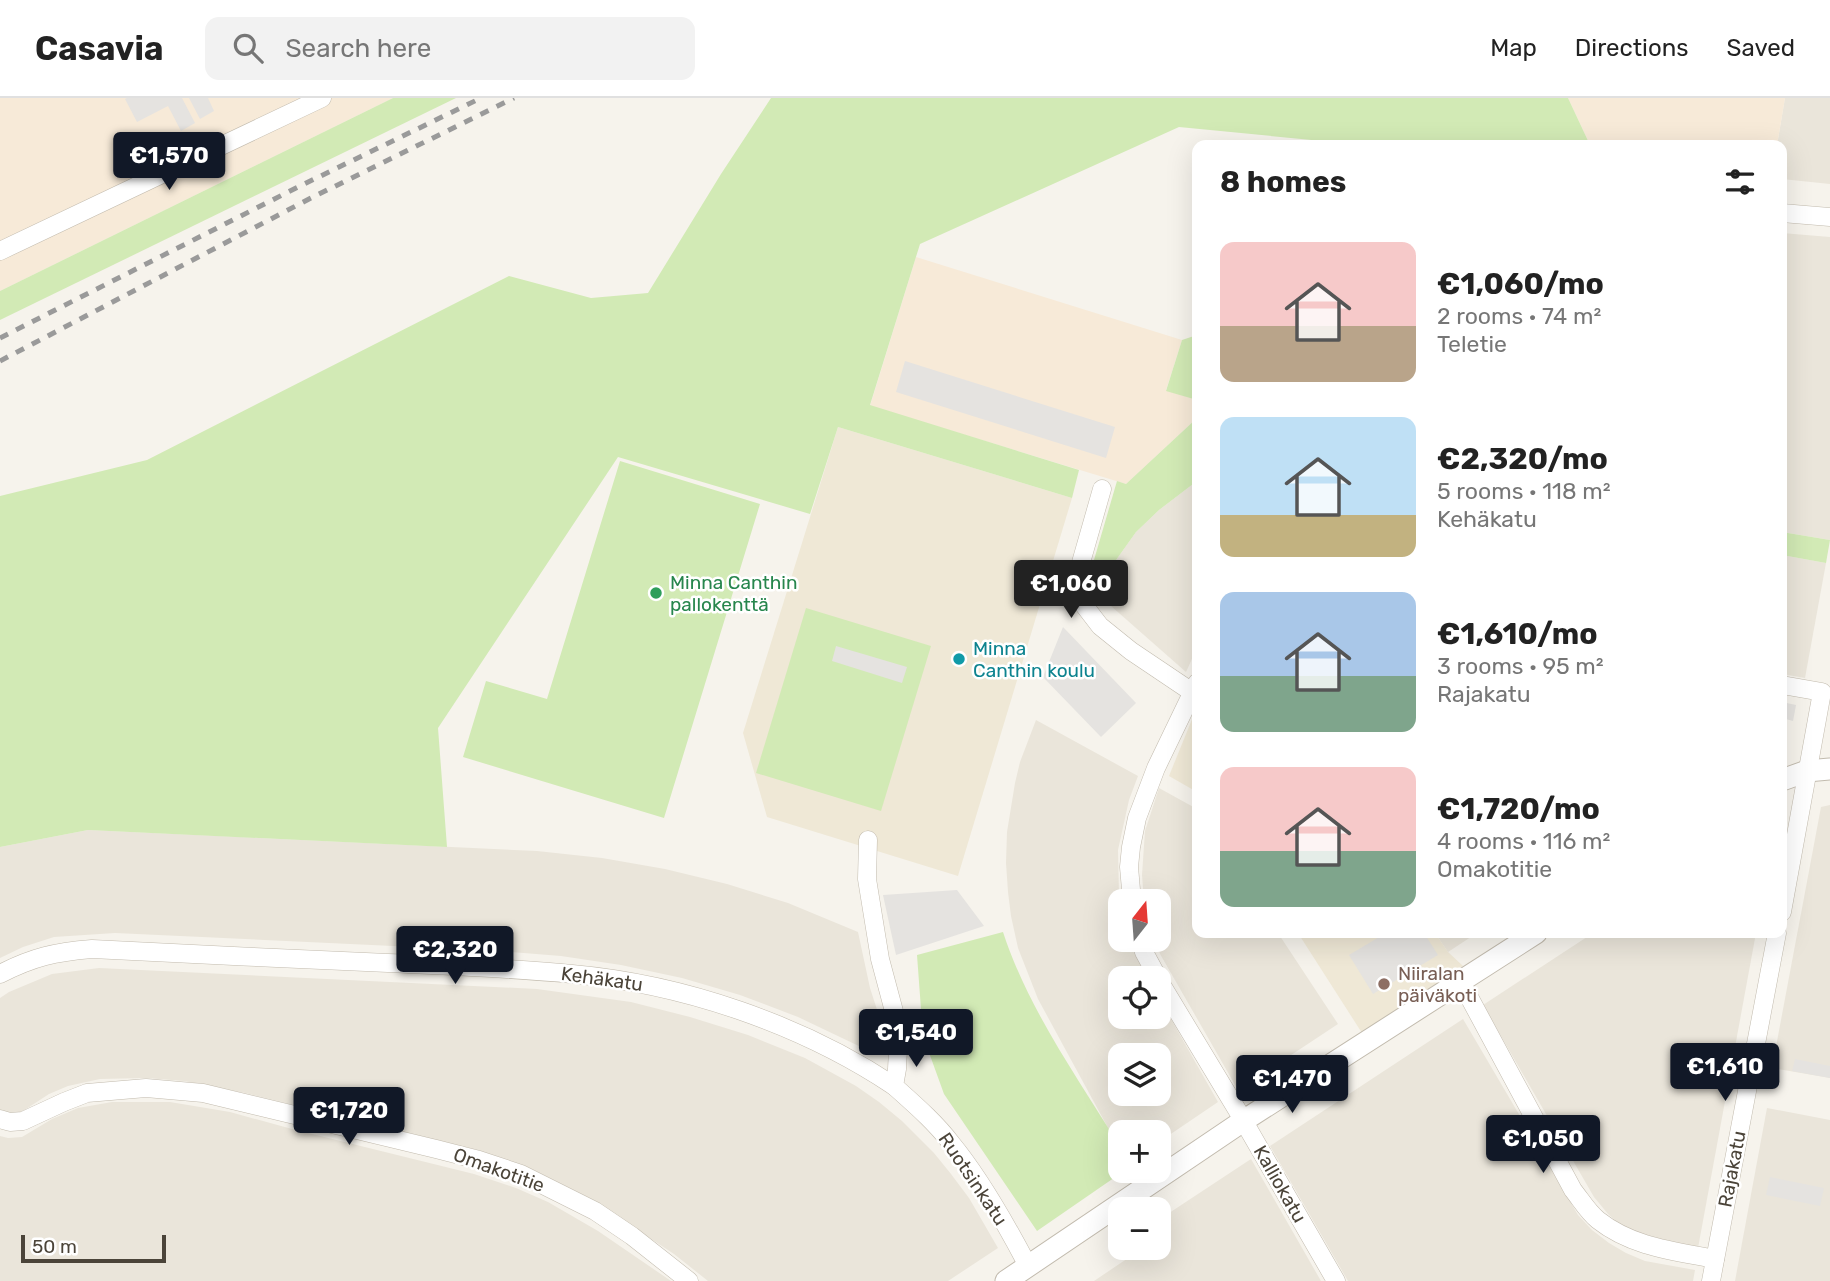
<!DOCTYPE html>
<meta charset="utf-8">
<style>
body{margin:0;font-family:Rubik,sans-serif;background:#f2f2f2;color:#222;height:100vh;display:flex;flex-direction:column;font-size:26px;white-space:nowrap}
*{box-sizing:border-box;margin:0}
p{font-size:23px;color:#767676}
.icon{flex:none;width:38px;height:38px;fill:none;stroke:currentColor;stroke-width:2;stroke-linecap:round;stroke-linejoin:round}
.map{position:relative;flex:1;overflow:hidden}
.drawer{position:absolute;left:1192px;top:42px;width:595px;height:798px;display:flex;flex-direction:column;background:#fff;border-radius:14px;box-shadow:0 7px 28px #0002}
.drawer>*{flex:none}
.needle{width:46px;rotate:17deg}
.controls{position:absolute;left:1108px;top:791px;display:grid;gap:14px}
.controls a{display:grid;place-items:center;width:63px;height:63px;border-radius:14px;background:#fff;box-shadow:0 7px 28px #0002;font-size:35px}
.scale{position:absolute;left:21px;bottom:18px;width:145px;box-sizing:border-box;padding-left:7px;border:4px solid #4b4439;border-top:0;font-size:19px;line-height:24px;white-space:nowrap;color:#4b4439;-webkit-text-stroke:5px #fff;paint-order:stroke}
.price{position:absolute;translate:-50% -60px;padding:0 16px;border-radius:7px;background:#111827;color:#fff;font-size:23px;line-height:46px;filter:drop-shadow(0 2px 4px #0008)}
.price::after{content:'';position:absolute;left:50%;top:42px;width:21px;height:16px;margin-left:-10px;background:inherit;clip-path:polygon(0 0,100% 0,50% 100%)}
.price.on{background:#222;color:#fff}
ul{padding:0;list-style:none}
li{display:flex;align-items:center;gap:21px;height:175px;padding:0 28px}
li span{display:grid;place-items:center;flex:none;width:196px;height:140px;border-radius:14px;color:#555}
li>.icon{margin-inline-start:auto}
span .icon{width:84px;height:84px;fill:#fffc;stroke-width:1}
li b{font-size:30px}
h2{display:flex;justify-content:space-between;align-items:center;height:84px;padding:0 28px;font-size:30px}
header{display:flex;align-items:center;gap:42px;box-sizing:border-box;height:98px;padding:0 35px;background:#fff;border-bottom:2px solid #e0e0e0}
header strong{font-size:33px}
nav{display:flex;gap:38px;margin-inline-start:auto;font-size:24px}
.search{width:490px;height:63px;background:#f2f2f2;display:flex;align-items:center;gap:18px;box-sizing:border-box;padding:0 24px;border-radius:14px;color:#767676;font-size:26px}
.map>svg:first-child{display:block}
.residential{fill:#eae5da;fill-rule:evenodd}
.commercial{fill:#f7ead8}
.education{fill:#efe8d6}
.green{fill:#d2eab5}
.parking{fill:#e5e3e0}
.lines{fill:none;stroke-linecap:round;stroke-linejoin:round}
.minor-casing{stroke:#c2bbae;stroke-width:19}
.tertiary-casing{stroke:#c2bbae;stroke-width:23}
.minor{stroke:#fff;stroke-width:18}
.tertiary{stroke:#fff;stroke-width:21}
.rail{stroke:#9a9a9a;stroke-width:5;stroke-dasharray:9 9;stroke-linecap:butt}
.leisure-dot{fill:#2e9e5b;stroke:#fff;stroke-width:2.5}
.culture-dot{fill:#0f9aa8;stroke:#fff;stroke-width:2.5}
.education-dot{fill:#8d6e63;stroke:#fff;stroke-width:2.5}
.labels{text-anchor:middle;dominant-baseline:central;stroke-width:5;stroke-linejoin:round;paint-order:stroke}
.leisure-label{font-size:19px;fill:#27864d;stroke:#fff;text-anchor:start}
.culture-label{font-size:19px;fill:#0d838f;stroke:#fff;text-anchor:start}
.education-label{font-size:19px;fill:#785e54;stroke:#fff;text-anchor:start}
.street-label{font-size:19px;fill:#4b4439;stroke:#fff}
</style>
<header>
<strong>Casavia</strong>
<div class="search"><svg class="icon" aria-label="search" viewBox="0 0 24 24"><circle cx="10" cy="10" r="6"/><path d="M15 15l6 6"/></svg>Search here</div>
<nav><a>Map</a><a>Directions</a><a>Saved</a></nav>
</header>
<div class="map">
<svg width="1830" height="1183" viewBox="0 0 1830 1183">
<rect width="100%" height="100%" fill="#f6f3ec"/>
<!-- residential -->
<g class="residential">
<path d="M1785,0H1830V86L1782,81V47H1777Z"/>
<path d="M1782,135L1830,139V442L1782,434Z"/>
<path d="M1197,383V550L1186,574L1094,493L1136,434L1159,412Z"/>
<path d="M1782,457L1826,465L1805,580L1782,576Z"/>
<path d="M1036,622L1138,678L1129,702L1118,752L1120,842H1130L1133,853L1147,880H1120V919H1158L1159,900L1218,1004L1159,1044L1158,1034H1120V1052L1038,901L1018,850L1011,818L1008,794L1006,765L1007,734L1015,685L1020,664ZM1120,957H1158V996H1120Z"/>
<path d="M1159,690L1197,711V835H1278L1338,926L1238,992L1160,856L1155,842H1158V803H1144L1142,777L1145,733Z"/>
<path d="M1830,707V980L1772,970L1821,709Z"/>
<path d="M88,732L537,753L602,760L665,771L727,786L788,805L858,834L870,890L882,927L883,936L881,943L875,948L870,951L863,950L798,919L740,897L682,880L621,867L561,858L500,853L115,835L54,839L23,849L0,860V749Z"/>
<path d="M1435,835H1477L1448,854Z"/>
<path d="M1593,835H1756L1698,1150L1641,1136L1618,1125L1608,1116L1594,1099L1483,907Z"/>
<path d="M99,870L537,891L631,904L690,919L748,937L805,960L856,988L879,1004L902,1023L934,1055L951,1076L969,1100L998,1150L948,1183H708L674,1156L589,1100L533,1072L478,1052L245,995L184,983L146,980L100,981L68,988L49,996L20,1015L12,1017L0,1014V900L9,894L52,876Z"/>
<path d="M1463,921L1578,1117L1592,1132L1609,1145L1626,1155L1645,1163L1695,1172L1693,1183H1348L1270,1048Z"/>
<path d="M112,1004H170L230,1014L292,1031L474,1076L516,1090L548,1104L598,1133L671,1183H0V1038L8,1040L22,1039L52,1021L78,1010Z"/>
<path d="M1767,1010L1830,1022V1183H1735Z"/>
<path d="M1251,1061L1321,1183H1094L1143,1150H1158L1159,1140L1166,1135L1160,1121Z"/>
</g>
<!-- commercial -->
<g class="commercial">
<path d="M0,0H393L0,193Z"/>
<path d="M1568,0H1785L1777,47H1590Z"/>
<path d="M916,159L1182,242L1166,292L1197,302V320L1126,386L870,308Z"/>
</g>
<!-- education -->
<g class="education">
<path d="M838,329L1072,400L958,778L767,719L743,635Z"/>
<path d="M1197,609V694L1169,678Z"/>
<path d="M1298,835H1435L1448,854L1463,868L1362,935Z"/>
</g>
<!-- green -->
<g class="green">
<path d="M393,0H456L0,222V193Z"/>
<path d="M771,0H1568L1590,47H1363L1179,29L920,146L870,307L1079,372L1072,400L838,329L810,416L618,359L438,630L447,749L88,732L0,749V398L147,362L509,178L591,200L648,195L721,76Z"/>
<path d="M1197,237V302L1166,293L1182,242Z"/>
<path d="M1197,320V383L1159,412L1136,434L1094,493L1087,486L1117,383L1126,386Z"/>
<path d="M620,363L760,406L664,720L463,659L486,583L547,601Z"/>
<path d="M1782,434L1830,442L1826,465L1782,457Z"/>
<path d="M806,510L931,548L881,713L756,675Z"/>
<path d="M1003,834C1028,911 1078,980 1120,1049V1073H1124L1037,1133L944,996L923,938L917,857Z"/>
</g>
<!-- parking -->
<g class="parking">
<path d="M127,0H182L195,25L181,33L168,8L137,24L125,1Z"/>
<path d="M189,0H208L214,13L200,21Z"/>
<path d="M905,263L1115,329L1106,360L896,294Z"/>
<path d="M1063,529L1136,605L1101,639L1043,579Z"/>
<path d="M836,548L907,569L902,585L832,563Z"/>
<path d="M1782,604L1796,607L1793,623L1782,620Z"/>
<path d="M957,792L984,828L896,857L883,797Z"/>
<path d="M1386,835H1400L1404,840L1413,835H1424L1438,857L1373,896L1349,857Z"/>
<path d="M1795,961L1830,968V980L1792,973Z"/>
<path d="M1770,1079L1824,1090L1820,1108L1766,1097Z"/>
</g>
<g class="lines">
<!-- minor casing -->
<g class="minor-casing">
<g id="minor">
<path d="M1782,115L1830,119"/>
<path d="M0,153L322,0"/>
<path d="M1102,391L1080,468V502L1100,528L1131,553L1192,594"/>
<path d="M1782,587L1822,594L1782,814"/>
<path d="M868,742L867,781L880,861L899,932L897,971L894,988C914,1006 935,1024 951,1045C980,1080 1007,1128 1028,1168"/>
<path d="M1132,803L1129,769L1131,749L1137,720L1156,670L1197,585"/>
<path d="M1140,842L1144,854L1158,880"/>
<path d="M0,876C33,859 55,854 92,851C191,856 289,861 388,865C449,868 511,870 572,876C683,886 801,926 894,988"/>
<path d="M1158,881L1239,1015L1336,1183"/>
<path d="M1461,884L1573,1092C1581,1102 1588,1114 1598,1122C1632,1149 1674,1153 1715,1161"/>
<path d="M0,1021L10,1024L23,1023L64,1004L87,995L146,990L203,995L436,1051L479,1062L521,1076L595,1113L632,1138L689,1183"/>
<path d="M1711,1183L1777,835"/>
</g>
</g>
<!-- tertiary casing -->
<g class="tertiary-casing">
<g id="tertiary">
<path d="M1782,682L1807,673L1830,671"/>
<path d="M1006,1183L1243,1023L1536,835"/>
</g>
</g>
<!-- minor -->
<use href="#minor" class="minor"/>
<!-- tertiary -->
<use href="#tertiary" class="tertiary"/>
<!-- rail -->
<g class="rail">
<path d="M0,240L296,90L481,0"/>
<path d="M0,263L309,101L514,0"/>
</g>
</g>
<!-- markers -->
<circle class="leisure-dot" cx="656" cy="495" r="7"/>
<circle class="culture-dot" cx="959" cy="561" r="7"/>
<circle class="education-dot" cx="1384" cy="886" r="7"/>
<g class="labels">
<!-- leisure labels -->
<g class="leisure-label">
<text x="670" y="484">Minna Canthin<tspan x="670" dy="22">pallokenttä</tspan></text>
</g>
<!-- culture labels -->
<g class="culture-label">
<text x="973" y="550">Minna<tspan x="973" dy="22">Canthin koulu</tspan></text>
</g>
<!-- education labels -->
<g class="education-label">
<text x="1398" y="875">Niiralan<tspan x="1398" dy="22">päiväkoti</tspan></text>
</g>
<!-- street labels -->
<g class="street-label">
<text transform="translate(602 881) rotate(8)">Kehäkatu</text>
<text transform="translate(1732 1071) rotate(-79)">Rajakatu</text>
<text transform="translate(499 1072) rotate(20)">Omakotitie</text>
<text transform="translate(973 1081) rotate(56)">Ruotsinkatu</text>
<text transform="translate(1280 1086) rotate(60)">Kalliokatu</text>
</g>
</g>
</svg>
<div class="controls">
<a><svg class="needle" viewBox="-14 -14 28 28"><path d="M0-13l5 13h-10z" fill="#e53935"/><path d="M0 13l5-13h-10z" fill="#767676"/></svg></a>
<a><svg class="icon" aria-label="locate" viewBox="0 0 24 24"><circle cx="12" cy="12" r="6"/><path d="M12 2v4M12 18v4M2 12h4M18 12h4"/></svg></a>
<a><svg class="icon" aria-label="layers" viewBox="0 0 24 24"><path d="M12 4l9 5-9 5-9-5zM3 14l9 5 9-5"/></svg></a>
<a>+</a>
<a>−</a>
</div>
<div class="scale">50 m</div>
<b class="price" style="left:169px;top:94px">€1,570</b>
<b class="price on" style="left:1071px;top:522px">€1,060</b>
<b class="price" style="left:455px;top:888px">€2,320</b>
<b class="price" style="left:916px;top:971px">€1,540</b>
<b class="price" style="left:1725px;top:1005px">€1,610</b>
<b class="price" style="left:1292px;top:1017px">€1,470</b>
<b class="price" style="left:349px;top:1049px">€1,720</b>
<b class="price" style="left:1543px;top:1077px">€1,050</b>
<section class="drawer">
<h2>8 homes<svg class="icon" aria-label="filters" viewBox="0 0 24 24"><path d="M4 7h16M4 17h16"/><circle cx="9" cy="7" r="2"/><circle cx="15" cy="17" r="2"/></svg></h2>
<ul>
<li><span style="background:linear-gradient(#f6c9c9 60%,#b9a48a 0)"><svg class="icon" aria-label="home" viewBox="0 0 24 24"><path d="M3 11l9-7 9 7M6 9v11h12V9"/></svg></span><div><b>€1,060/mo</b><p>2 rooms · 74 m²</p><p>Teletie</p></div></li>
<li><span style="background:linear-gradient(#bfe0f5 70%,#c2b280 0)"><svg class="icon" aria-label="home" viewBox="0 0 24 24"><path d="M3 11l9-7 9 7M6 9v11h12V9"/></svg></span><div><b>€2,320/mo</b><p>5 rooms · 118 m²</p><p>Kehäkatu</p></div></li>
<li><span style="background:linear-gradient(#a9c7e8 60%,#7fa58c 0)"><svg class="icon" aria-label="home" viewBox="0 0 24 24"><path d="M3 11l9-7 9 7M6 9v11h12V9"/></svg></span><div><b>€1,610/mo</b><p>3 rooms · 95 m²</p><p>Rajakatu</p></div></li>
<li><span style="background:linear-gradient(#f6c9c9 60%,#7fa58c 0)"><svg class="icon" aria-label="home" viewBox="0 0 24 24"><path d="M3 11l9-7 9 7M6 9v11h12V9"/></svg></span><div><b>€1,720/mo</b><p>4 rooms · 116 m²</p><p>Omakotitie</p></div></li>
</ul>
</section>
</div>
